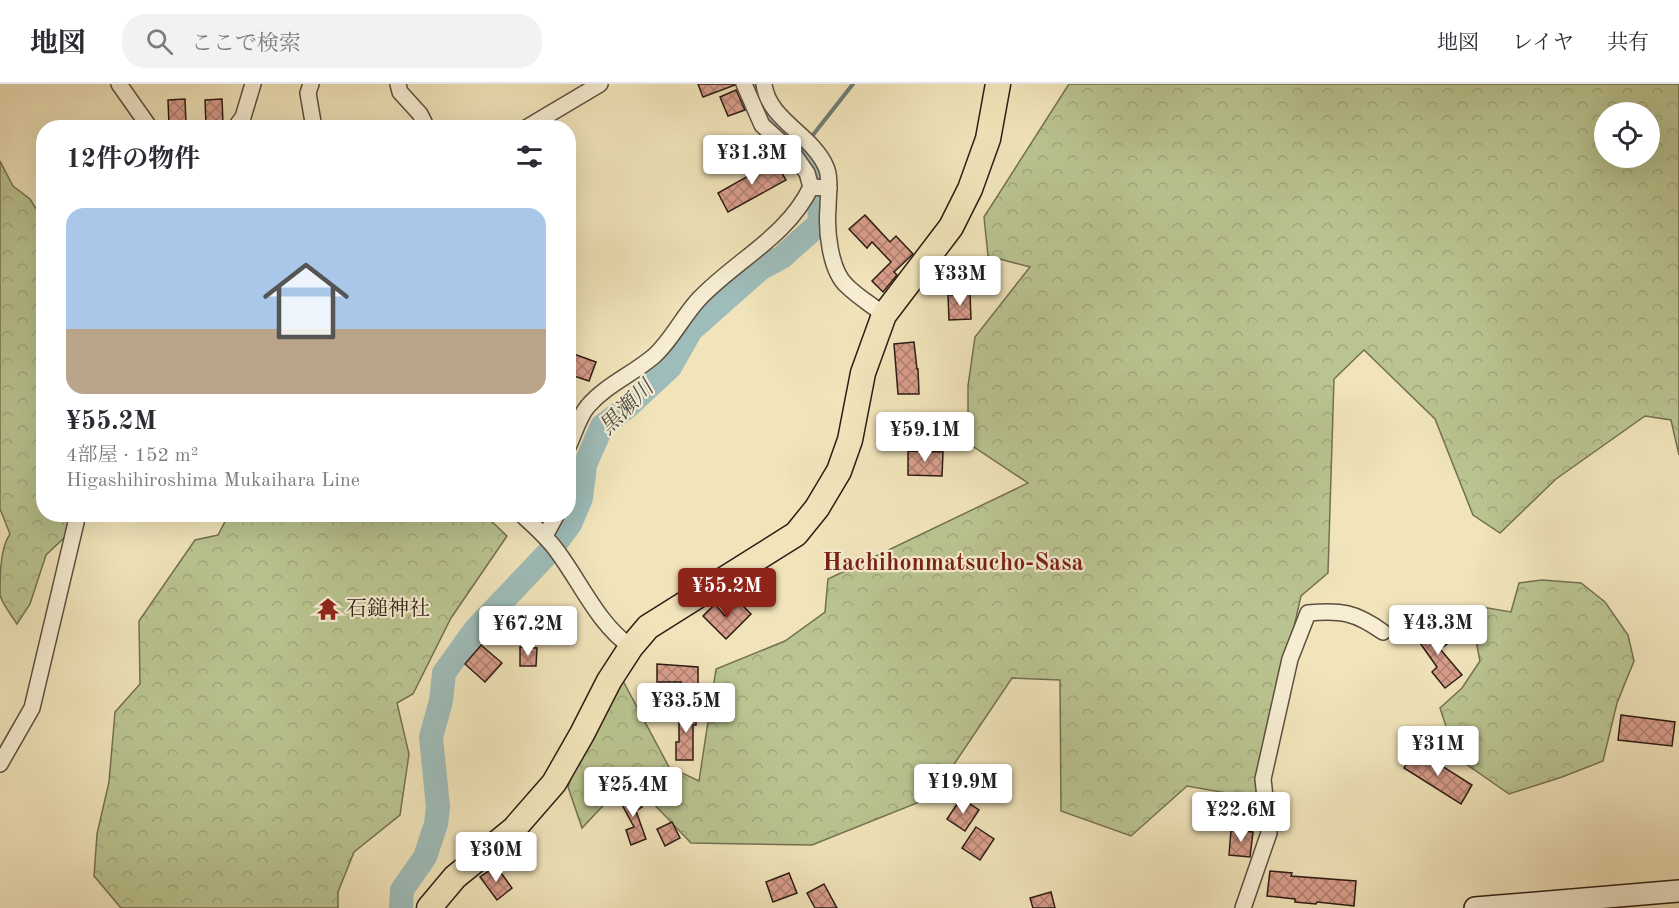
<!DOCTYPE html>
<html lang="ja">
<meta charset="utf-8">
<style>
body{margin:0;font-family:"Old Standard TT","Noto Serif JP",serif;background:#f2f2f3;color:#2b2b33;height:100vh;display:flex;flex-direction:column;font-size:22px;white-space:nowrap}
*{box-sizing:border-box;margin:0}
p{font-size:20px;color:#7c7c81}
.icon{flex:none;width:33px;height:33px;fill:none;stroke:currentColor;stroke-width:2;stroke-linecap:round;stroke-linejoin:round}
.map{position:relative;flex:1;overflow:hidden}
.sheet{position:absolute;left:36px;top:36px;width:540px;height:402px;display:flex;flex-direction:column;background:#fff;border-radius:24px;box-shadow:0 6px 24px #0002}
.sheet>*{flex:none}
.controls{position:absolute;left:1594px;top:18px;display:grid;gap:12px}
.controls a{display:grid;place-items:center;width:66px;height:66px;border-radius:50%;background:#fff;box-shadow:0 6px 24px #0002;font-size:30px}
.price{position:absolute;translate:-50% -51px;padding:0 14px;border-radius:6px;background:#fff;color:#222;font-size:20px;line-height:39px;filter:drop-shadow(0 2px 3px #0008)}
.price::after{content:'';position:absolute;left:50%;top:36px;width:18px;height:14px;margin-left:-9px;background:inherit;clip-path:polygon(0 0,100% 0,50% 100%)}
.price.selected{background:#8f2418;color:#fff}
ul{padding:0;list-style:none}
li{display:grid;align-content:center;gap:12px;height:318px;padding:0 30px}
li span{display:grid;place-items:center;height:186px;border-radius:18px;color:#555}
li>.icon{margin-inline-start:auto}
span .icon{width:108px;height:108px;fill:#fffc;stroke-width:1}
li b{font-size:26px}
h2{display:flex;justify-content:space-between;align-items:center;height:72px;padding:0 30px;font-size:26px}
header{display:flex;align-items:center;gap:36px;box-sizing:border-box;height:84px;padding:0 30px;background:#fff;border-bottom:2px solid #e1e1e2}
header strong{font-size:28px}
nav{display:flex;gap:33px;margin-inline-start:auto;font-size:21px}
.search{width:420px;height:54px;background:#f2f2f3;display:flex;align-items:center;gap:15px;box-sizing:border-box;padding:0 21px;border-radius:24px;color:#7c7c81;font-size:22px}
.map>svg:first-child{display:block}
.forest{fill:url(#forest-crowns);stroke:#737052;stroke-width:1.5;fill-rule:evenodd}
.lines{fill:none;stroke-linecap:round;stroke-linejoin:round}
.stream{stroke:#707c77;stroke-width:4}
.river{stroke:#9ebcb9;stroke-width:24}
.building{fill:url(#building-cross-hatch);stroke:#2c1d14;stroke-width:1.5}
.street-casing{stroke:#5d4f3e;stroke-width:18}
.secondary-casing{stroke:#2c1d14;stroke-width:24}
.primary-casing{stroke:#2c1d14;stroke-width:27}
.street{stroke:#f6edd2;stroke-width:15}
.secondary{stroke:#f6edd2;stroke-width:21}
.primary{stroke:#f1e4ba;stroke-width:24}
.labels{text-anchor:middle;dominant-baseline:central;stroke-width:4.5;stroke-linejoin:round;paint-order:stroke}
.poi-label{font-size:21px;fill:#2c1d14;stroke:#f6edd2;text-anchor:start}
.water-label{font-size:22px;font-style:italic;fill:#4e4d46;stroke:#f6edd2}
.quarter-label{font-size:24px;font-weight:bold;fill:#7a1f14;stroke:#f6edd2}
</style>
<header>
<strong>地図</strong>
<div class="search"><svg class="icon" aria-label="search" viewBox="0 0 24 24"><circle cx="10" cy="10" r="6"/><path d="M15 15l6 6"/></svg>ここで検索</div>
<nav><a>地図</a><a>レイヤ</a><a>共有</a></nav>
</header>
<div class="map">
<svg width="1679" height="824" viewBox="0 0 1679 824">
<defs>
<pattern id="forest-crowns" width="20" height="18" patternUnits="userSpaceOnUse" patternTransform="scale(1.5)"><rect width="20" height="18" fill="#bac490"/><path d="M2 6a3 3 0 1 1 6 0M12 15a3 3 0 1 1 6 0" fill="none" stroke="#a0a87b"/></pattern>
<pattern id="building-cross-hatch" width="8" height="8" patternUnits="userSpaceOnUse" patternTransform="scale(1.5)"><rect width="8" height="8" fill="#d89d8b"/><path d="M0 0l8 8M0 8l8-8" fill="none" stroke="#af7f70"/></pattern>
</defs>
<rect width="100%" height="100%" fill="#f1e4ba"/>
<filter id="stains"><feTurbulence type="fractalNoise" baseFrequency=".00333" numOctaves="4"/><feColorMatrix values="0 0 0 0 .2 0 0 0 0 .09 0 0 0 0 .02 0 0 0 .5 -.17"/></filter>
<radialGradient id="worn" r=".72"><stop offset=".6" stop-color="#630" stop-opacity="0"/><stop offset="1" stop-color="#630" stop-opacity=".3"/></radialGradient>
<!-- forest -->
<g class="forest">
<path d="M1069,0H1679V371L1671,336L1645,332L1556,395L1500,449L1473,431L1435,335L1364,266L1334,295L1328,489L1301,512L1255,714L1187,702L1131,752L1061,727L1060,596L1012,594L932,713L812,761L691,759L629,694L582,744L568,703L578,673L622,595L669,683L699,697L716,585L785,557L825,528L828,495L1028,399L968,359V302L975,253L1030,183L988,172L984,133ZM1605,28H1650V74H1605Z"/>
<path d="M0,77L13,102L30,115L43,136L44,430L71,431L66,452L46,471L30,520L17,540C12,532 2,520 0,511C0,493 0,464 10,450L0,425Z"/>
<path d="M229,430L485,431L507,452L451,534L413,610L397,619L409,670L400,731L354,768L338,808V824H121L94,792L97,750L109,698L115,628L140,600L139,537L195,456L218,451Z"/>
<path d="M1542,496L1581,499L1605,518L1628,551L1634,577L1617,619L1603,677L1562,693L1509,710L1456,673L1440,624L1462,604L1480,577L1472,536L1482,523L1511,528L1519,499Z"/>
</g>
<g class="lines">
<!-- stream -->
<path class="stream" d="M809,56L853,0"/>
<!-- river -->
<path class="river" d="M401,824L402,806L425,773L436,740L438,723L431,653L441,617L444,589L475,546L549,468L570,440L581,414L585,381L602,342L626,324L670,283L691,246L760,185L782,173L820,139L818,94L800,67L774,45L758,21L754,6"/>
</g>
<!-- building -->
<g class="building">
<path d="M698,0H734L735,1L703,13Z"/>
<path d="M736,6L745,26L728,32L720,13Z"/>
<path d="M185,15L186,40L169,41L168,16Z"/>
<path d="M222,15L223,40L206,41L205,16Z"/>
<path d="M775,77L786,96L728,128L718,109Z"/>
<path d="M865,131L890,158L896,152L913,170L894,188L897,191L883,208L872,197L891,178L872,158L867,164L849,145Z"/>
<path d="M970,210L971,235L949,236L948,211Z"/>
<path d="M914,258L917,285H918L919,310H898L894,260Z"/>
<path d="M568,268L596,278L589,297L568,290Z"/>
<path d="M908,367L943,368L942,392L908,391Z"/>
<path d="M739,518L751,530L726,555L703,532L715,520L725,532Z"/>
<path d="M1432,540L1447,560L1440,565L1462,591L1445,604L1432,588L1437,583L1415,552Z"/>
<path d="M481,561L502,579L485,598L465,580Z"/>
<path d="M520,563L537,564L536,582H520Z"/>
<path d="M657,580L698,583V601H681V598H657Z"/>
<path d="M679,623H696V641H693V676H676V658H679Z"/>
<path d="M1621,631L1675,638L1672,662L1618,656Z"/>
<path d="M1415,665L1472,701L1461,720L1404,684Z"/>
<path d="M634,707L642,723L636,727L646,755L631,761L626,746L634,743L619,715Z"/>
<path d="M961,714L979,726L965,747L947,735Z"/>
<path d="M672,738L680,754L665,762L657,745Z"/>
<path d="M976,743L994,755L980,776L962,764Z"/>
<path d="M1231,746L1253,748L1250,773L1229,771Z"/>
<path d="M496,782L512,804L497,816L480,793Z"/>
<path d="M1270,787L1292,789L1291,792L1356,797L1354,822L1317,818L1316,820L1295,818V815L1267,812Z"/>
<path d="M789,789L797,809L773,818L766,798Z"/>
<path d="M824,800L837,824H815L807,809Z"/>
<path d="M1051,808L1055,824H1033L1030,814Z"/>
</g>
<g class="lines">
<!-- street casing -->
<g class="street-casing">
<g id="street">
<path d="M119,0L150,44"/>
<path d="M311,0L308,9L314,44"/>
<path d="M398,0L400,8L420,30L427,44"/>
<path d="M744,0L762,41L793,69L807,89L811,103"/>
<path d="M764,0C768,36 813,51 826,83C831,94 828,112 828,124C826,146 830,187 847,202C858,213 872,221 884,231"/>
<path d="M235,44L243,33L253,0"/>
<path d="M526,44L600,0"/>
<path d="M568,363C574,351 579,332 588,322C606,301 633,290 654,272C671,257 683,232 699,215C736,176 787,153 811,103L829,104"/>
<path d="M521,430C534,442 547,453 557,467C581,499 598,540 631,563"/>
<path d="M545,452L557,430"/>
<path d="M0,680L32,624L78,430"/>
<path d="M1243,824L1269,749L1263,695L1290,575L1308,529C1341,526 1355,528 1383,548"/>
</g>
</g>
<!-- secondary casing -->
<g class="secondary-casing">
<path id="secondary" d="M1475,824L1679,807"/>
</g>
<!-- primary casing -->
<g class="primary-casing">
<path id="primary" d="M429,824L455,793L514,745L554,699L582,650L609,597L631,563L648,543L796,450L817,424L839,387L850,356L863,289L884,231L951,143L970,105L988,55L998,0"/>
</g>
<!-- street -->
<use href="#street" class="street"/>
<!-- secondary -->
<use href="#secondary" class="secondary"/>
<!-- primary -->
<use href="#primary" class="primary"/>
</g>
<!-- icons -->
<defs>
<g id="temple-bare" transform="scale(1.8)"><path d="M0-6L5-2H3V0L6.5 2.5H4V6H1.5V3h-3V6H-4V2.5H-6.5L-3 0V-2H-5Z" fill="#8f2418" stroke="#f6edd2" stroke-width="2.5" paint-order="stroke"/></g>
</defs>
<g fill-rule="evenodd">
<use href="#temple-bare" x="328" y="525"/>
</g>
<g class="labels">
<!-- poi labels -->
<g class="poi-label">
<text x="346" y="525">石鎚神社</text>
</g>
<!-- water labels -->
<g class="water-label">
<text transform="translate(627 324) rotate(-45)">黒瀬川</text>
</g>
<!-- quarter labels -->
<g class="quarter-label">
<text x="953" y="480">Hachihonmatsucho-Sasa</text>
</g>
</g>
<rect width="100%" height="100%" filter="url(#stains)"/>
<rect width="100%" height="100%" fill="url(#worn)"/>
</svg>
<div class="controls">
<a><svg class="icon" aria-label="locate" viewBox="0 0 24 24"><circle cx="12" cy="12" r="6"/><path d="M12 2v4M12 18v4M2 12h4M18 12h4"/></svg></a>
</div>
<b class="price" style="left:752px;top:102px">¥31.3M</b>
<b class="price" style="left:960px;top:223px">¥33M</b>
<b class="price" style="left:925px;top:379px">¥59.1M</b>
<b class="price selected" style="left:727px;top:535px">¥55.2M</b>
<b class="price" style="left:1438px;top:572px">¥43.3M</b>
<b class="price" style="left:528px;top:573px">¥67.2M</b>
<b class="price" style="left:686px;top:650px">¥33.5M</b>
<b class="price" style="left:1438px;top:693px">¥31M</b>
<b class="price" style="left:963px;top:731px">¥19.9M</b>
<b class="price" style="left:633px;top:734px">¥25.4M</b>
<b class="price" style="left:1241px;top:759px">¥22.6M</b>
<b class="price" style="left:496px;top:799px">¥30M</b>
<section class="sheet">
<h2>12件の物件<svg class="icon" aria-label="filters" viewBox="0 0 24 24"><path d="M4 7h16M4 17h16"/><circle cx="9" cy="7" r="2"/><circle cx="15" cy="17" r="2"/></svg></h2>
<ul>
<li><span style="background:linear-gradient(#a9c7e8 65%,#b9a48a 0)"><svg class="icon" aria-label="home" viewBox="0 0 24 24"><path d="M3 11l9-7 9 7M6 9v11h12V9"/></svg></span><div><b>¥55.2M</b><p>4部屋 · 152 m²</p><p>Higashihiroshima Mukaihara Line</p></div></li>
</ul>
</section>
</div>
